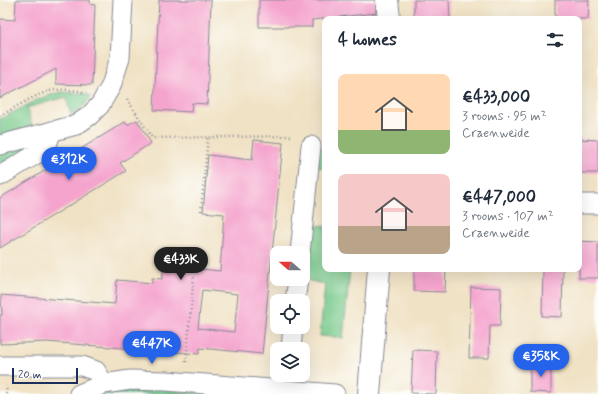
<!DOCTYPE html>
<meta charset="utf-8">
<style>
body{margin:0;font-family:Mynerve,sans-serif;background:#f2f2f3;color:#1f2937;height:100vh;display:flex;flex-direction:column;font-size:15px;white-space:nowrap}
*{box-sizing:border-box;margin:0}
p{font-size:13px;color:#747a83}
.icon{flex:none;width:22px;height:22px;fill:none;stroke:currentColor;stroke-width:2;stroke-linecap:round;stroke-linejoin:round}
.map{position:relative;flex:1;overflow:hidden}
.side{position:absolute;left:322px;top:16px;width:260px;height:256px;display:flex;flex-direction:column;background:#fff;border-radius:8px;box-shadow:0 4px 16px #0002}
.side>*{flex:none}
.needle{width:26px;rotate:290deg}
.controls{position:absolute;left:270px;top:246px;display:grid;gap:8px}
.controls a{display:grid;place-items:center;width:40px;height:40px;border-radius:8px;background:#fff;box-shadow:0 4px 16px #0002;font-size:20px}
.scale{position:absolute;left:12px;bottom:10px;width:66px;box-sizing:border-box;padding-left:4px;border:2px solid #1b2f5e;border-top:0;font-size:11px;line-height:14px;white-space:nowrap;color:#1b2f5e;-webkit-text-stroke:3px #fdfcf7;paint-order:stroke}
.price{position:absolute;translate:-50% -34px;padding:0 9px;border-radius:14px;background:#2563eb;color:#fff;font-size:13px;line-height:26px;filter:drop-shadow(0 1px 2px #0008)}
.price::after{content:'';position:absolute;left:50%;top:24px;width:12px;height:9px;margin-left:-6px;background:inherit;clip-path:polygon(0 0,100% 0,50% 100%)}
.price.on{background:#222;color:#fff}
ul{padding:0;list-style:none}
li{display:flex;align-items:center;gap:12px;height:100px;padding:0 16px}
li span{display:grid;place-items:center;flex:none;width:112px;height:80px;border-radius:8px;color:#555}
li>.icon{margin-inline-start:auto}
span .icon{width:48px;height:48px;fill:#fffc;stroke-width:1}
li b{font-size:17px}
h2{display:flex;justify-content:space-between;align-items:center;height:48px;padding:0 16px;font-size:17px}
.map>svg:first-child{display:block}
.green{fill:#79ca8c;stroke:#4a7c75}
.building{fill:#f5a4ce;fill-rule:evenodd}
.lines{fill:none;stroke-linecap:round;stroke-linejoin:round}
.minor-casing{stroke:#868892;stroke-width:21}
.tertiary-casing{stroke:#868892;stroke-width:24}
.path{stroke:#868892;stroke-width:2.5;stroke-dasharray:1 3;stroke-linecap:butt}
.minor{stroke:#fff;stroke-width:19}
.tertiary{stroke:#fff;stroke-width:22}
</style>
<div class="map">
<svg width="598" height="394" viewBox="0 0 598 394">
<rect width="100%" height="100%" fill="#fdfcf7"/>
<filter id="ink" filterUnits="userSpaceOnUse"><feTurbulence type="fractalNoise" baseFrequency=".025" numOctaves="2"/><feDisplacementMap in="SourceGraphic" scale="8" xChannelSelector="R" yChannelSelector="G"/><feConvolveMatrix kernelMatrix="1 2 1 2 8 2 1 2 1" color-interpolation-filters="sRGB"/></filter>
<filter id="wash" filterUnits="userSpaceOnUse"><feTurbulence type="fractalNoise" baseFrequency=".012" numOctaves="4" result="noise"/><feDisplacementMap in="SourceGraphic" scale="16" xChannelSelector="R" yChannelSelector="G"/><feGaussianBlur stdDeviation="0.9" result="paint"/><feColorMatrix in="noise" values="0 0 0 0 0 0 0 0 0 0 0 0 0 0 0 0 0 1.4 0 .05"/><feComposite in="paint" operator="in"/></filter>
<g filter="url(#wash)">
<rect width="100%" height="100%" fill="#f0e2c5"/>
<!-- green -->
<g class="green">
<path d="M61,92L87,94L90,96V99L80,110L71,115L66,97L27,108L32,126L0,136V119L39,99Z"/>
<path d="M34,144L0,170V152Z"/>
<path d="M320,148L325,149V168L317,167Z"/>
<path d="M311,225L325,226V269H350L343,338L320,336L325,284L306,280Z"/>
<path d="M128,387L219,394H96Z"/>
</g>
<g id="blocks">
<!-- building -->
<g class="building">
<path d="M16,0H90V4L95,5L92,85L56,84V69L0,98V19L15,20Z"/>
<path d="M159,0H211L207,104L192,103L191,112L154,110Z"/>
<path d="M259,0H375L376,13L312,20V27H259Z"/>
<path d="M414,0H449L450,19H414Z"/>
<path d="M555,0H589L588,19H555Z"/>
<path d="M137,120L151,143L120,163L126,171L0,248V198L125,122L127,125Z"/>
<path d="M579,139L598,140V173H579Z"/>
<path d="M254,140L283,143L262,354L200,348L199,354L47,342L0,344V315H2L1,295L115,304L117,280L152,283V278L162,279L164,265L220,271L224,214L203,212L208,155L252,160ZM202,290L238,294L234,332L198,328Z"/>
<path d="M579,241L598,242V278H579Z"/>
<path d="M414,269H446L445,292L414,291Z"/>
<path d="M543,269H563L562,317L542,316Z"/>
<path d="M471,287L501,288L500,326H490L489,358H469Z"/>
<path d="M413,350L437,351L436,394L411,393Z"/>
<path d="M530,364H551V393L530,392Z"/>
</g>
</g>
</g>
<g filter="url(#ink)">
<use href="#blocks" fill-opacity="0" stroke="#868892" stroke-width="1"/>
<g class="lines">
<!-- minor casing -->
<g class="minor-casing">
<g id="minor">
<path d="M0,145L76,125L89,116L100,105L111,86L120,58L123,0"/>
<path d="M0,176L38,153L46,147L52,131"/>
<path d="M579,204H598"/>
<path d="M300,253L311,146"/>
<path d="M295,301L298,279"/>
<path d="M291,349L293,327"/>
<path d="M0,366H82L96,371L104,384"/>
<path d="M79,394L104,384L130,380L166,381L335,394"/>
</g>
</g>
<!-- tertiary casing -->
<g class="tertiary-casing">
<g id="tertiary">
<path d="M387,0L389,19"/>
<path d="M369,394L379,269"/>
</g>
</g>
<!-- path -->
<g class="path">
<path d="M127,99L152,138L293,136"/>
<path d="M0,116C14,108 39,92 55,90C64,89 74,90 83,92"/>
<path d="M201,211L208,137"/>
<path d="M186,362L194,275"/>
<path d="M6,394L7,386"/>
</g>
<!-- minor -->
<use href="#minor" class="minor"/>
<!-- tertiary -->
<use href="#tertiary" class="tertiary"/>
</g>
</g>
</svg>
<div class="controls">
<a><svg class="needle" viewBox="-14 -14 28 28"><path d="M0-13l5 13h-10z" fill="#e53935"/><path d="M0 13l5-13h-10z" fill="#747a83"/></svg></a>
<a><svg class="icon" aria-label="locate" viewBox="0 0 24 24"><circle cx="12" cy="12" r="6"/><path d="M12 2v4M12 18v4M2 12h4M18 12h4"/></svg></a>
<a><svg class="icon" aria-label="layers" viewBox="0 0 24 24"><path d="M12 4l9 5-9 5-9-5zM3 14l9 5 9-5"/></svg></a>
</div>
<div class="scale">20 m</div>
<b class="price" style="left:69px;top:181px">€312K</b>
<b class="price on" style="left:181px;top:281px">€433K</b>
<b class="price" style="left:152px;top:365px">€447K</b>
<b class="price" style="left:541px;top:378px">€358K</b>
<section class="side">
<h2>4 homes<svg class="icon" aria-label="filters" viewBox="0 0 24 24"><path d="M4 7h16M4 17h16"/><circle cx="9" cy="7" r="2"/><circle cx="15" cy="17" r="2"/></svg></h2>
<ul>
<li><span style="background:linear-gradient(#ffd9b3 70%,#8fb573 0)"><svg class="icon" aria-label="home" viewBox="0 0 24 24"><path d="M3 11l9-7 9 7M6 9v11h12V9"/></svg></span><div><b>€433,000</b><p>3 rooms · 95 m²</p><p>Craenweide</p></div></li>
<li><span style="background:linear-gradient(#f6c9c9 65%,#b9a48a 0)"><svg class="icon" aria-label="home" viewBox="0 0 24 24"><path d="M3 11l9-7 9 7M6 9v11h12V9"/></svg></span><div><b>€447,000</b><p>3 rooms · 107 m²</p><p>Craenweide</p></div></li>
</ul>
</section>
</div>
